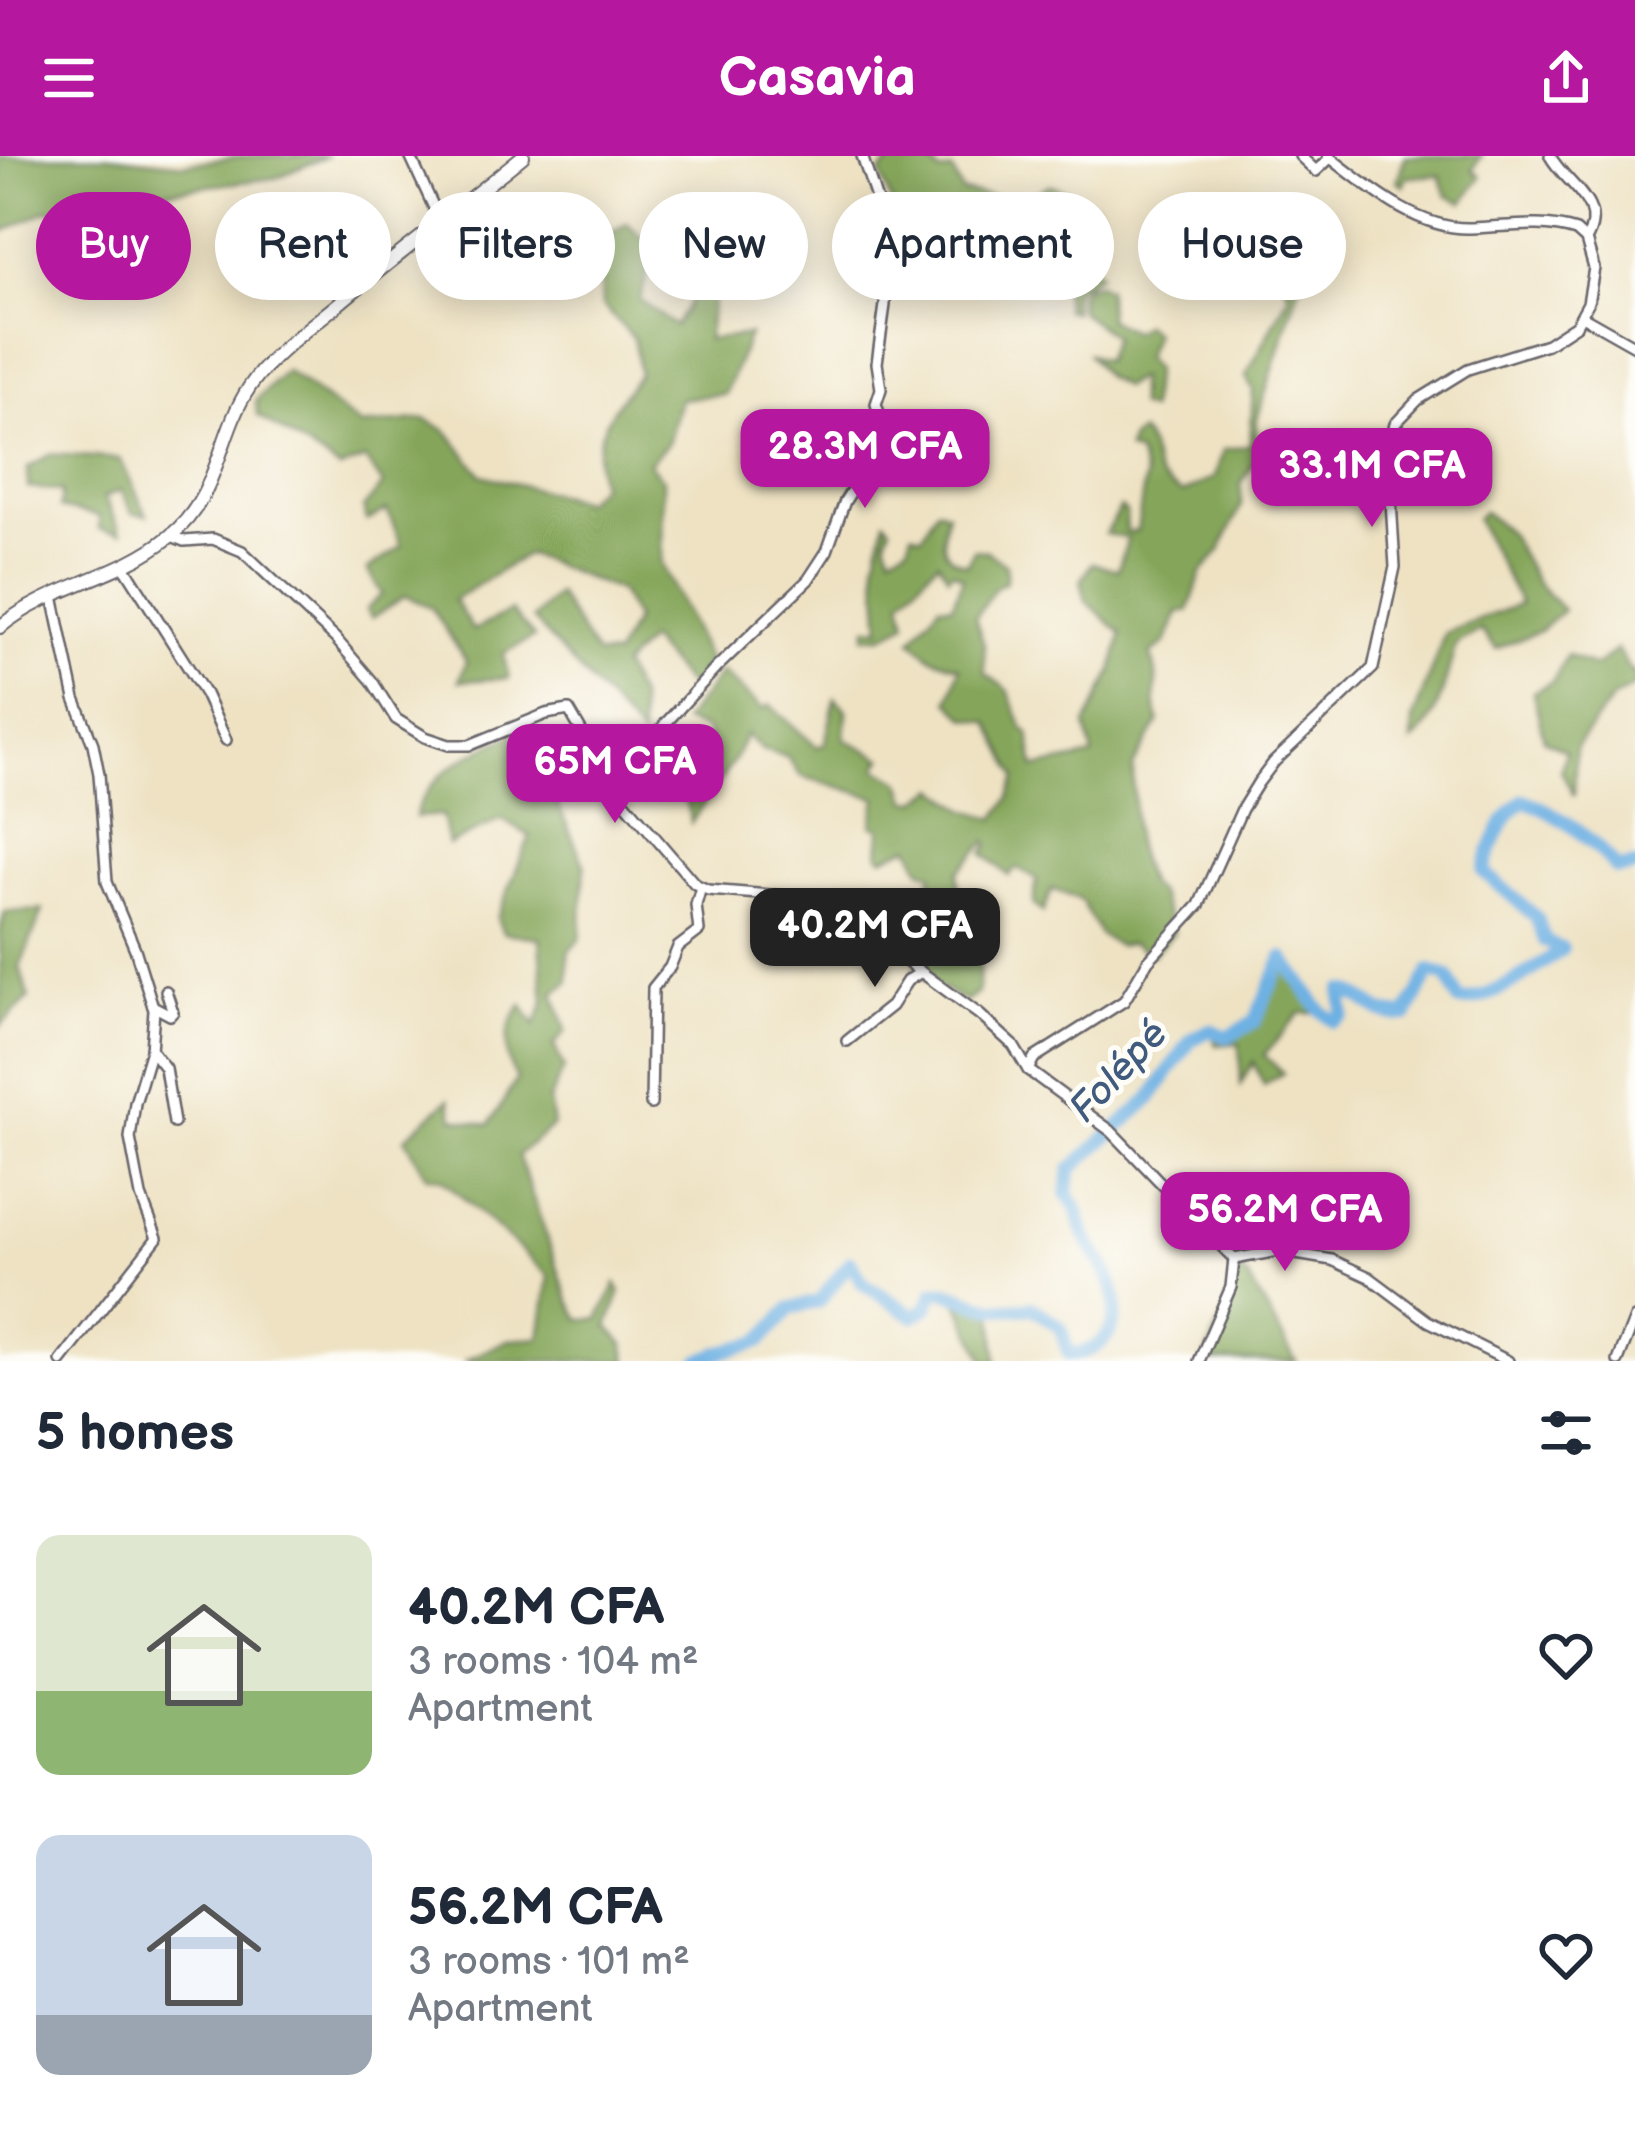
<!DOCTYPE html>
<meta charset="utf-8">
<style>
body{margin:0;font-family:"Balsamiq Sans",sans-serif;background:#f2f2f3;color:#1f2937;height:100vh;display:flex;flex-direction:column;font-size:45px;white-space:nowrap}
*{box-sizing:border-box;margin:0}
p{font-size:39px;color:#747a83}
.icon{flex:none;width:66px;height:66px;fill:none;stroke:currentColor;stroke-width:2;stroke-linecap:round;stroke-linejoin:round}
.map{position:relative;height:1205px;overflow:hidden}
.drawer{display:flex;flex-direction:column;background:#fff;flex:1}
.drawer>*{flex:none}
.hud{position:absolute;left:36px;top:36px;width:1563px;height:108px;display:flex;gap:24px}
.price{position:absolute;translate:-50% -102px;padding:0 27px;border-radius:24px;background:#b5179e;color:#fff;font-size:39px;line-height:78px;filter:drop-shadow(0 3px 6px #0008)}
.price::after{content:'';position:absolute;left:50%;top:72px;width:36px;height:27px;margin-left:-18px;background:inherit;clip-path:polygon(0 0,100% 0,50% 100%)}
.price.selected{background:#222;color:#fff}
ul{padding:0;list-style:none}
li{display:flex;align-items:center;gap:36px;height:300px;padding:0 36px}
li span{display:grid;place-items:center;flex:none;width:336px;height:240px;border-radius:24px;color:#555}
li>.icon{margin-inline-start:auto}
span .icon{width:144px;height:144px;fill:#fffc;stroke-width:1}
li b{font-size:51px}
h2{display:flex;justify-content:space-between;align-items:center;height:144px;padding:0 36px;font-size:51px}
.chip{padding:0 42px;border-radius:54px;background:#fff;box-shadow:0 6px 30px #0003;font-size:42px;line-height:108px}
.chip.selected{background:#b5179e;color:#fff}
header{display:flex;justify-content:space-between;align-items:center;height:156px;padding:0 36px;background:#b5179e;color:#fff;font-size:54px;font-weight:800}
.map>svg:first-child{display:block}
.forest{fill:#85a65a;stroke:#54644a;stroke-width:3}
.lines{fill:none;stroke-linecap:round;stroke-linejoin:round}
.river{stroke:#6eb1e3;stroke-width:14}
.minor-casing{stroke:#69656b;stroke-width:14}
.tertiary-casing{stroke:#69656b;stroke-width:16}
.minor{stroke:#fff;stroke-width:9}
.tertiary{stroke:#fff;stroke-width:12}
.labels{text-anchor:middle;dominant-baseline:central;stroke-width:10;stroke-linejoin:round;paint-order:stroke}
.water-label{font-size:39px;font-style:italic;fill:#405b7e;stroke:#fdfcf7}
</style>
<header><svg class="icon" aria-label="menu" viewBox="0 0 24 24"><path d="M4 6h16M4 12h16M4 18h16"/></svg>Casavia<svg class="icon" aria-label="share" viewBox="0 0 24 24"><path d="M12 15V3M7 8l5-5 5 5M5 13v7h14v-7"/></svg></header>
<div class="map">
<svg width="1635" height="1205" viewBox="0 0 1635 1205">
<rect width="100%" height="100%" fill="#fdfcf7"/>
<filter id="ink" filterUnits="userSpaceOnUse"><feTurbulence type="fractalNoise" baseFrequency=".00833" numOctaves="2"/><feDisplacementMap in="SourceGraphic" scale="24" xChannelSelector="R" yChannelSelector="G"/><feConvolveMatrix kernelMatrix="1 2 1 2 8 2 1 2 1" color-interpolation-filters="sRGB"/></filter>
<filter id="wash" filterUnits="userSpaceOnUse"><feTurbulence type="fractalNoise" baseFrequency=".004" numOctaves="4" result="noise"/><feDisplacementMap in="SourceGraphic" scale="48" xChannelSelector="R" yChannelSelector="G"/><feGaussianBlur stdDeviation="2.7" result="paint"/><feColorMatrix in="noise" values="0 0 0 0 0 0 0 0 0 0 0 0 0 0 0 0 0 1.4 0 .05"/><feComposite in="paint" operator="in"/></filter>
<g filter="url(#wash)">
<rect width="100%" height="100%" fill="#eee2c3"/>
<!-- forest -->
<g class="forest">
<path d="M0,0H106L184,8L249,0H328L276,22L159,36L73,65L48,54L0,77Z"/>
<path d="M886,0H955L954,4L931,7L940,17L952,14L962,36L1020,44L1050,29L1075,38L1053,50L1051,67L1095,48L1100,57L1086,99L1099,118L1073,134V156L1065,154L1063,129L1050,116L1052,107L1026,88L1012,93L1002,84L982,77L976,89L972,79L951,70L937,110L924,107L915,91L917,82L921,94L936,96L946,65L929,62L923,55L912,60L906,81L897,84L898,51L894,54L880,17L889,8Z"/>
<path d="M1405,0H1481L1473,14L1481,21L1463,47L1447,40L1440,20H1407L1403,30L1397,25Z"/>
<path d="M627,67L654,92L640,144L675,170L698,130L713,143L707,184L749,179L725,238L680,243L668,287L649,307L663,323L662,408L709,506L690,532L649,484L622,510L639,542L641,581C605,540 568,505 533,463L557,438L596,499L615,500L635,464L619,435L527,398L454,444L473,474L511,455L534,481L503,498L509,522L459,525L466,505L431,451L405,440L372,462L366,454L382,438L367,414L402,390L387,354L367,365L363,352L383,329L365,303L340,313L257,259L256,244L286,215L361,270L425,263L447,275L482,319L583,345L600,329C588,283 612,253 639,218L634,183L602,149L600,84Z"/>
<path d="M1096,127L1107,133L1108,163L1133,176L1144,168L1154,177L1144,202L1154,214L1149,254L1138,250V222L1123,231L1105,221L1087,197L1104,205L1113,180L1079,155V137L1085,130Z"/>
<path d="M1285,128H1300L1257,263L1256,303L1241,328V350L1220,395L1201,417L1189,454L1178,457L1166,487L1150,498C1163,524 1150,536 1159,566L1133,610L1135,687L1147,727L1159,738L1174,777L1152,799L1131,787L1118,790L1100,779L1081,744L1052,733L1043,756L1033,748L1037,723L1016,712L1009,720L984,698L989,689L987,685L958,716C958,740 962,740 971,760C979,783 981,814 978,837L966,846L915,818L918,802L928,795L946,796L954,764L929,735L932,717L921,713L910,690L883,702L879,698L881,673L872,669L877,642L801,620L787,601L762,594L746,578L735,603L691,667L684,638L693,629L680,616L673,620L670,615L678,608L697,612L700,622L711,626L714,612L706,574L683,566L721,516L763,553L770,549L817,591L825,588L835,542L847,554L845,583L883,602L877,612L902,626L908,644L917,645L937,632L965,653L995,663L1009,643L1017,621L989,566L967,562L949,545L960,511L931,501L912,484L939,449H952L963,421L952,415L948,420L938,405L902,444L907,467L883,480L865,481L867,471L881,472L876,407L885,364L891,370L886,383L891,398L908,389L912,376L922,380L937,352L947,356C941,378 938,403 967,408L974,394L987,395L1006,409V425L995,432L975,462L984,488L985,517L1008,534L1023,572L1029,577L1035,612L1093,600L1086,569L1112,516L1122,478L1086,445L1081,425L1092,407L1118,414L1128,382L1105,378L1120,352L1126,356L1127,376L1137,375L1145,321L1138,298L1127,294L1131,283L1140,276C1163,303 1140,317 1183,337L1215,321L1223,294L1250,289L1253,234L1246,220L1289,139Z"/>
<path d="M51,298L120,303L147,359L132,357L121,334L104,341L121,377L99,373V360L60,352L62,335L28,332V312Z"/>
<path d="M1483,355L1509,377L1536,426L1563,454L1540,475L1496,493L1481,474L1456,488C1446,520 1440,565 1412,586L1413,563L1445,477L1520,448L1476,363Z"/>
<path d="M1617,493L1631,517L1635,516V530L1612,543L1576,591L1574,640L1561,614L1566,595L1544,584L1533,536L1553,525L1567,499L1595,511Z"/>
<path d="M518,577L533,593L585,710L580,784L568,796L569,826L554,837L566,875L554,889L564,913L549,944L553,970L518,999L568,1142L580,1163H599L616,1128L621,1136L608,1170L624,1188L628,1205H464L508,1184L540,1182L549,1120L441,1022L427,1020L405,982L449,943L454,962L489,969L517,923C501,899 504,871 522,849L535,869L544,847L540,782L503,777L497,762L530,680L501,663L448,689L442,659L415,661C429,613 476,595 518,577Z"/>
<path d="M43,754L20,811L29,842L0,870V774L5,756Z"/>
<path d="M1282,810L1317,849L1312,857H1300L1264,899L1283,917L1264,929L1253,906L1241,928L1239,887L1216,889L1213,880L1237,879L1256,871L1275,829L1276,812Z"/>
<path d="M1240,1115L1249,1123L1296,1205H1204Z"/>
<path d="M957,1144L993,1157L997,1205H985Z"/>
</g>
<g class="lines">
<!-- river -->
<path class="river" d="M700,1205L720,1196L760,1186L791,1152L819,1146L850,1106L863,1127L914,1160L927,1152L934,1136C951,1133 965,1144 982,1149C999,1154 1014,1153 1032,1151L1060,1171L1069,1198C1101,1197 1120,1174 1115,1140C1112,1118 1095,1099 1085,1080C1076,1061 1084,1058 1067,1038L1071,1013L1150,943L1191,884L1210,874L1227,881L1254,866L1283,802L1320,854L1333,865L1343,858L1342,835C1369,839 1373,863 1407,859L1430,815L1448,821L1459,845C1489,846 1539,811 1562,793L1545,785L1536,761L1484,716C1490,691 1503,659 1524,644C1562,660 1591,681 1617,713L1635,710"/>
</g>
</g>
<g filter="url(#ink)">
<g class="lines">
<!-- minor casing -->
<g class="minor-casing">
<g id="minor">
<path d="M410,0L441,67"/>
<path d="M1300,0L1316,15L1330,2"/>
<path d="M1550,0C1566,29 1608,47 1586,84"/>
<path d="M1582,160L1635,190"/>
<path d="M172,380L184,385L213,383L242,395L335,482L372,525L396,563L425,581L449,589H470L546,558L569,554L618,638L695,728L708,734L783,740L830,765L861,788L906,805L980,859L1013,889L1028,914L1111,975L1234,1103L1278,1095L1332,1104L1369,1121L1428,1165L1508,1205"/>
<path d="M124,410L205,538L226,584"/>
<path d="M53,440L75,543L93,588L99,618L107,726L135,793L154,854L151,894L135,947L130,982L141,1040L157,1082L61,1205"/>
<path d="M618,638L665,568L717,511L808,424L827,395L845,345L874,299L883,268L876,248L881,233L877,207L885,149V108L879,51L862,0"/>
<path d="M153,850L170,859L173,856L166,835"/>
<path d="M847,885L891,850L907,825L921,816"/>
<path d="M151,894L165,912L174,967"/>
<path d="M1028,914L1034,902L1124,845L1148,805L1199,749L1242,653L1258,627L1274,606L1373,512L1395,411L1388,295L1395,268L1418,244L1468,213L1547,188L1576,169L1588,147L1594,112L1586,84L1576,75C1543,64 1506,71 1471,72C1418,74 1368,31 1328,0"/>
<path d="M651,948L653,832L670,811L678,791L699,775L696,749L701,731"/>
<path d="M1199,1205L1231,1131L1234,1103"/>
<path d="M1618,1205L1635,1162"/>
</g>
</g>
<!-- tertiary casing -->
<g class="tertiary-casing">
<path id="tertiary" d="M0,471C49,430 119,422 169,381C223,338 217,271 256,222C278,194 309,172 337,149C398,98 462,50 523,0"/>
</g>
<!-- minor -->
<use href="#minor" class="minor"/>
<!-- tertiary -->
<use href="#tertiary" class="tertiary"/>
</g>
</g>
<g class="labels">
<!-- water labels -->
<g class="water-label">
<text transform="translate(1119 916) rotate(-47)">Folépé</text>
</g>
</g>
</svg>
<b class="price" style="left:865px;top:355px">28.3M CFA</b>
<b class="price" style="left:1372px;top:374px">33.1M CFA</b>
<b class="price" style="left:615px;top:670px">65M CFA</b>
<b class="price selected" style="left:875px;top:834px">40.2M CFA</b>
<b class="price" style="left:1285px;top:1118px">56.2M CFA</b>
<div class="hud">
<a class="chip selected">Buy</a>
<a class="chip">Rent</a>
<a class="chip">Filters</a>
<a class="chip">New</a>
<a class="chip">Apartment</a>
<a class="chip">House</a>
</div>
</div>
<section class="drawer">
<h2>5 homes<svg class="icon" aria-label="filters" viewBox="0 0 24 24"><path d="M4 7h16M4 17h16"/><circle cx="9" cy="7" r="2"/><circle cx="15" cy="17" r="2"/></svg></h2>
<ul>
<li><span style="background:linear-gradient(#dfe7d0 65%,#8fb573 0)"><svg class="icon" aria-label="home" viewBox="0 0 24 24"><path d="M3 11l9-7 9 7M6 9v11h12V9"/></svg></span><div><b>40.2M CFA</b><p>3 rooms · 104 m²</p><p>Apartment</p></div><svg class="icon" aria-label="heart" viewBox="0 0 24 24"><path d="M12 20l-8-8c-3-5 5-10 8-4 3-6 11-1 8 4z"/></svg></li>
<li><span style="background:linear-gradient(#c9d6e8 75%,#9aa5b1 0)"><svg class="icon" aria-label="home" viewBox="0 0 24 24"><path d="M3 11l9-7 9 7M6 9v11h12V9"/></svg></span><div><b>56.2M CFA</b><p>3 rooms · 101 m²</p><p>Apartment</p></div><svg class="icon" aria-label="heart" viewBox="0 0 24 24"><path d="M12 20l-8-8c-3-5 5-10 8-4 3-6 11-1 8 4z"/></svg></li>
</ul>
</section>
